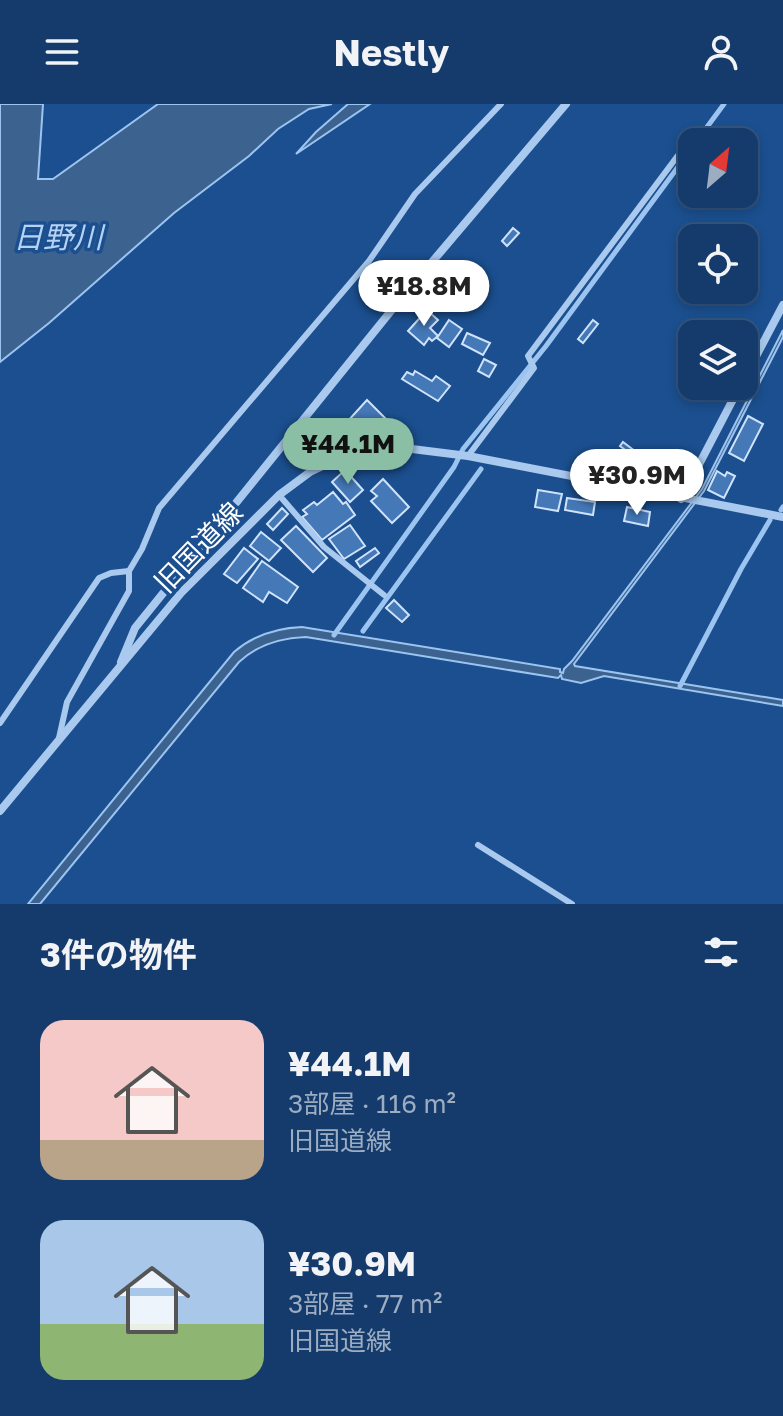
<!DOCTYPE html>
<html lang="ja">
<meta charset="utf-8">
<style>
body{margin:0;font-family:"Golos Text","Noto Sans JP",sans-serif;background:#214673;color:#f1f3f6;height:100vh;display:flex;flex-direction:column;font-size:30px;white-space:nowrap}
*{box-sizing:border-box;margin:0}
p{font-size:26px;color:#9dadc1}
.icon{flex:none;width:44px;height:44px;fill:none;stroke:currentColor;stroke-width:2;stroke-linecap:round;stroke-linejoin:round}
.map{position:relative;height:800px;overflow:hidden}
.side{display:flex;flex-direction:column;background:#143b6b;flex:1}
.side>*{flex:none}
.needle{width:52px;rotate:28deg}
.tools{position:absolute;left:678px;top:24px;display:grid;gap:16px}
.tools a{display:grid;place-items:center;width:80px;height:80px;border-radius:16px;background:#143b6b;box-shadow:0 4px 12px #0003,0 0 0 2px #33557e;font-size:40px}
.price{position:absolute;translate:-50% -68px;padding:0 18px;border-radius:28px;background:#fff;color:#222;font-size:26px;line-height:52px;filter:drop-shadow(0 2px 4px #0008)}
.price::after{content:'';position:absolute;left:50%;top:48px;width:24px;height:18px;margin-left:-12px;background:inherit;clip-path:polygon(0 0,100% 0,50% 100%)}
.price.selected{background:#8abfa5;color:#111}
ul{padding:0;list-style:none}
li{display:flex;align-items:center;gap:24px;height:200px;padding:0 40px}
li span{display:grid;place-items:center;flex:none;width:224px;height:160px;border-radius:24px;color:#555}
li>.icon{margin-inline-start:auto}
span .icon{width:96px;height:96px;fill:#fffc;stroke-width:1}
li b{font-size:34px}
h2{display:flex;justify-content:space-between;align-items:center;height:96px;padding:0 40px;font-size:34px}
header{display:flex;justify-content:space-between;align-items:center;height:104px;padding:0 40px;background:#143b6b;font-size:36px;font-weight:700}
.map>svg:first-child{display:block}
.water{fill:#3c6290;stroke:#9cc4f0;stroke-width:2}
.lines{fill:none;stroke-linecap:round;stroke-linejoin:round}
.stream{stroke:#9cc4f0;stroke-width:5}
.building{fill:#4478b7;stroke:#cfe3fa;stroke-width:2}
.service{stroke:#a9c9ee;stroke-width:6}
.minor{stroke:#a9c9ee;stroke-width:8}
.labels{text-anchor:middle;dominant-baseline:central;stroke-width:7;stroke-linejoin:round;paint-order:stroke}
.street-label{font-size:28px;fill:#fff;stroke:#1b4f8f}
.water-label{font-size:30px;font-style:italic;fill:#b5d3f5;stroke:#1b4f8f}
</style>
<header><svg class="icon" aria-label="menu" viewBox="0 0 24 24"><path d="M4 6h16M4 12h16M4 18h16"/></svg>Nestly<svg class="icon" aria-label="person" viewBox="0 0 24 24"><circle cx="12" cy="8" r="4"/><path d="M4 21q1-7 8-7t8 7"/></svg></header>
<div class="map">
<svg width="783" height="800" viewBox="0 0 783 800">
<rect width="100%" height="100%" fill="#1b4f8f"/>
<!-- water -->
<g class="water">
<path d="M0,0H43L38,75H53L158,0H332L309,5L278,25L249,52L174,109L49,219L0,258Z"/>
<path d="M348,0H370L296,50L316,28Z"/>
<path d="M783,226V233L704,387L574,560L575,562L783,596V602L604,572L581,579L562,575L561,571L558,574L306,533C281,534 258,540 239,558L40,800H28L234,548C254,531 276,524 302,523L560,565V568L563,569L564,565L572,557L702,385Z"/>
</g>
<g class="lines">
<!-- stream -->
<g class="stream">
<path d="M696,38L724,0"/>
<path d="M781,406L783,403"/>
<path d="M363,527L481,365"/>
<path d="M334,531L454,363L463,345L546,242L692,44"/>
<path d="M680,582L741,465L770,416"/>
</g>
</g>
<!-- building -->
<g class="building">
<path d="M513,124L519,129L507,142L502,137Z"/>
<path d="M427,206L438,216L430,224L438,232L432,237L429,234L424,241L408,227Z"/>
<path d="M449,216L462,225L449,243L437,234Z"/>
<path d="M593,216L598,220L583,239L578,235Z"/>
<path d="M467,229L490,239L483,251L462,240Z"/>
<path d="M484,255L496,261L489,273L478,267Z"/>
<path d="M415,267L432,277L436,272L450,282L438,297L402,275L407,268L413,271Z"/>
<path d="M367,296L386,315L365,336L360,332L350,341L337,329Z"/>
<path d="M748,312L763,320L744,357L729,349Z"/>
<path d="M388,318L396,323L388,333L382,328Z"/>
<path d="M332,327L347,343L326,350L318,340Z"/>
<path d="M623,338L648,357L645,361L620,342Z"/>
<path d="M315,345L319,353L306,360L302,353Z"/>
<path d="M345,366L363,386L350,398L332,378Z"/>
<path d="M717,367L725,372L727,368L735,372L724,394L708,386Z"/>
<path d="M383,375L409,403L392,419L371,397L377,392L371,387Z"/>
<path d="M538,386L562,390L558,407L535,403Z"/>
<path d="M333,388L343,400L346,398L355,411L322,436L302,413L307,410L303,406L314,398L317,401Z"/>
<path d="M567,394L595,398L593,411L565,406Z"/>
<path d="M627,403L650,408L648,422L624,417Z"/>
<path d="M282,404L288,410L273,426L267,420Z"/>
<path d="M350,421L365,442L344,455L329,435Z"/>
<path d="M296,422L327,454L313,468L281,436Z"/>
<path d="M261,428L281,444L269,457L250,442Z"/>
<path d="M244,444L258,455L237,479L224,470Z"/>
<path d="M375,444L379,449L360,463L356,457Z"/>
<path d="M262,457L298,483L287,499L269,488L263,498L243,484Z"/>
<path d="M394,496L409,511L402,518L386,504Z"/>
</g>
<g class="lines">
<!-- service -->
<g class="service">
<path d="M468,352L534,264L528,252L685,42"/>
<path d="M279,391L324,443L384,491"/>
<path d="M0,619L99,474L111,469L129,467"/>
<path d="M59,634L67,598L129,487V467L142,445L159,404L369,157L415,90L501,0"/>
<path d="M478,741L572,800"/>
</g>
<!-- minor -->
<g class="minor">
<path d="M744,275L783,201"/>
<path d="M681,395L740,282"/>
<path d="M121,558L135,524L399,197L566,0"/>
<path d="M0,707L181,489L279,391L310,368L342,353L396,343L468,352L783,413"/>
</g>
</g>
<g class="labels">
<!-- street labels -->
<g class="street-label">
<text transform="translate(198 443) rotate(-46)">旧国道線</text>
</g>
<!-- water labels -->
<g class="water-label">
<text x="58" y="133">日野川</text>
</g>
</g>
</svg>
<div class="tools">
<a><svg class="needle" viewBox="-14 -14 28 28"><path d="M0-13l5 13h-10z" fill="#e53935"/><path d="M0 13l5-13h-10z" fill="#9dadc1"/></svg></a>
<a><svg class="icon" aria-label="locate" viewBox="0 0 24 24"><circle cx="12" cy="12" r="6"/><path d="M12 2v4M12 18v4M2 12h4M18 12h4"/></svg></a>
<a><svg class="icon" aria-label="layers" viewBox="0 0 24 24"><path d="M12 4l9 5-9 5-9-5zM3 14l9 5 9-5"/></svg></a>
</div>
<b class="price" style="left:424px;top:224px">¥18.8M</b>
<b class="price selected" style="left:348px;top:382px">¥44.1M</b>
<b class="price" style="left:637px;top:413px">¥30.9M</b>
</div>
<section class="side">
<h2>3件の物件<svg class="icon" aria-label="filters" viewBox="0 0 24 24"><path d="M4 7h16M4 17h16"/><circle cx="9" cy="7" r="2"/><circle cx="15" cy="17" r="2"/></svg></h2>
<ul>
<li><span style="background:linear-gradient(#f6c9c9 75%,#b9a48a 0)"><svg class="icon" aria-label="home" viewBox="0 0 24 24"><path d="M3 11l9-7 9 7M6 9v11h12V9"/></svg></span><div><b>¥44.1M</b><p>3部屋 · 116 m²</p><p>旧国道線</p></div></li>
<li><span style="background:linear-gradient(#a9c7e8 65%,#8fb573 0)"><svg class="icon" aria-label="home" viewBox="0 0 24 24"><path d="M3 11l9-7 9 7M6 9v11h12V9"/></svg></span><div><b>¥30.9M</b><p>3部屋 · 77 m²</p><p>旧国道線</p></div></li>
</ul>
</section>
